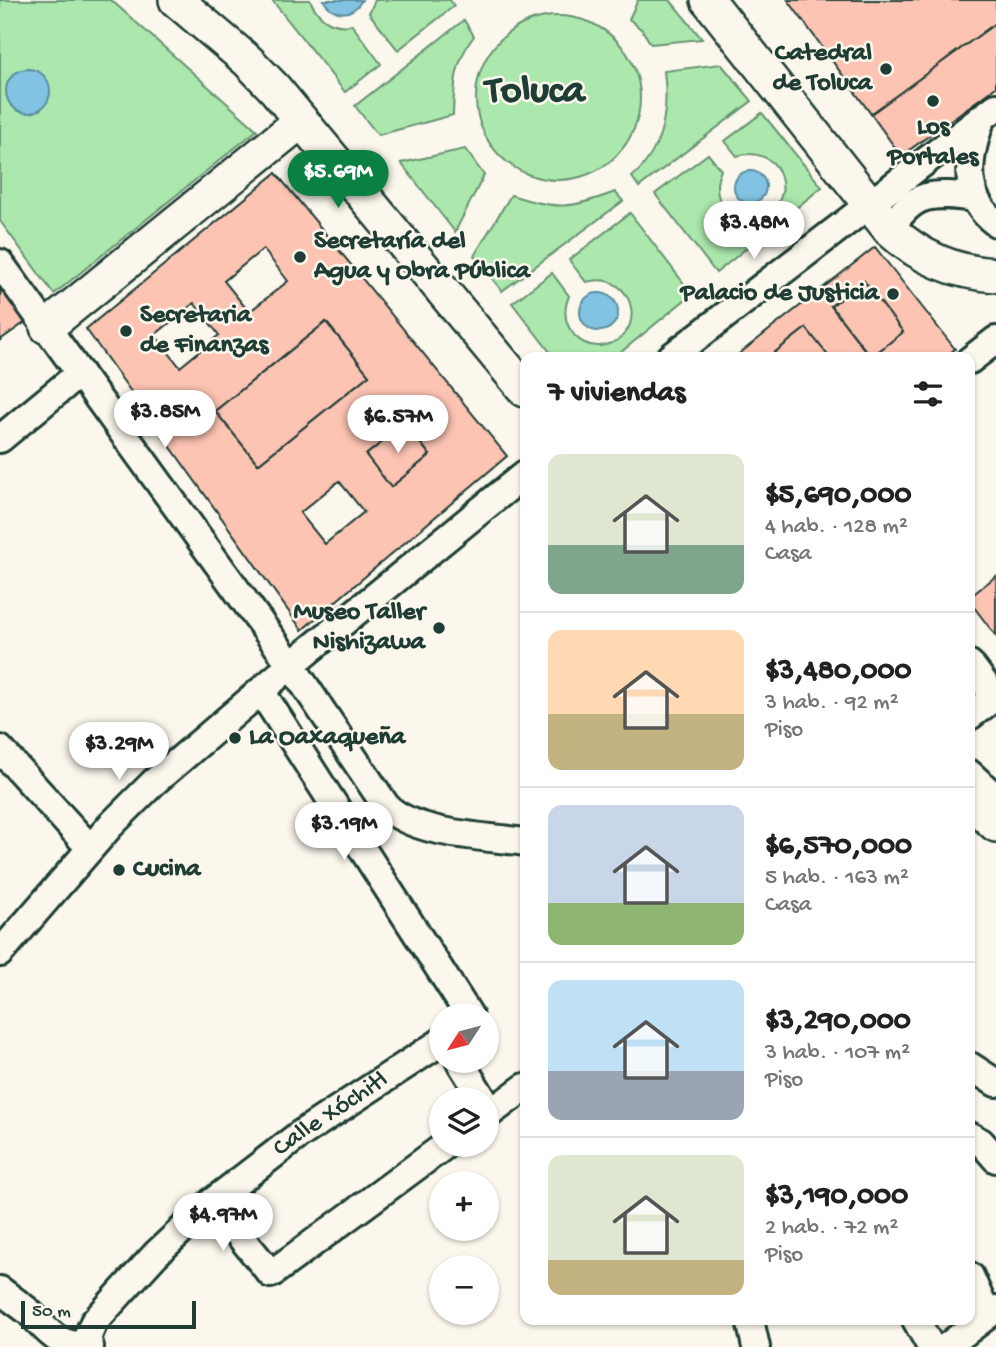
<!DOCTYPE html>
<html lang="es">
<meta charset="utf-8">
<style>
body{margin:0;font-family:"Gochi Hand",sans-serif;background:#f2f2f2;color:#222;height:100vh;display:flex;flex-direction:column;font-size:26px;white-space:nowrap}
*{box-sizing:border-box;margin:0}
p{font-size:23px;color:#767676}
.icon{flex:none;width:38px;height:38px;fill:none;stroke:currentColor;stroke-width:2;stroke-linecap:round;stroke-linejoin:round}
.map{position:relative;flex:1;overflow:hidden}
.drawer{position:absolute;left:520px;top:352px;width:455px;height:973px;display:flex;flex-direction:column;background:#fff;border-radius:14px;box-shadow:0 2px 5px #0004}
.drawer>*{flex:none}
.needle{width:46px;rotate:234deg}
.fabs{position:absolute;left:429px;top:1003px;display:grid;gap:14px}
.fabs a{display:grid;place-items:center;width:70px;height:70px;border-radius:50%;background:#fff;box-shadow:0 2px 5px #0004;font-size:35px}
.scale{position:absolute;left:21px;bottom:18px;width:175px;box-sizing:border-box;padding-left:7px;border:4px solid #1f3d34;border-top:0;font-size:19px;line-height:24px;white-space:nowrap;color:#1f3d34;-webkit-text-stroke:5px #fbf7ec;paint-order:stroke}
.price{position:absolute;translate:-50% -60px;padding:0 16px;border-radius:24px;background:#fff;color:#222;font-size:23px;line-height:46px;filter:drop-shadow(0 2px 4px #0008)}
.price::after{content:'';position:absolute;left:50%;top:42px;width:21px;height:16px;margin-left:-10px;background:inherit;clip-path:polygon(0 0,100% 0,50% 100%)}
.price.current{background:#0b8043;color:#fff}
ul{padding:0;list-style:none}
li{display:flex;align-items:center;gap:21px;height:175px;padding:0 28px}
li+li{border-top:2px solid #e0e0e0}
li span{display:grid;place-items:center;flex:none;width:196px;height:140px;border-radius:14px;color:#555}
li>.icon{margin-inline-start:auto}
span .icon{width:84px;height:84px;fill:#fffc;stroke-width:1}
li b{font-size:30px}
h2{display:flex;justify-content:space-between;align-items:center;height:84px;padding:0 28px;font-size:30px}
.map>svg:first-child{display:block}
.green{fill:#ace8ae;stroke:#669271;stroke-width:2}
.water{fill:#82c3e3;stroke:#5a8d9d;stroke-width:2}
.building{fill:#fdc4b4;stroke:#1f3d34;stroke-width:2;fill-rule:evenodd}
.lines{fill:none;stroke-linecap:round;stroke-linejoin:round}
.minor-casing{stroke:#1f3d34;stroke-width:32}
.major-casing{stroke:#1f3d34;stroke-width:38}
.minor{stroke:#fbf7ec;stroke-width:26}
.major{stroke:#fbf7ec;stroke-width:33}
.poi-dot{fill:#1f3d34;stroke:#fbf7ec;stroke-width:2.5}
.labels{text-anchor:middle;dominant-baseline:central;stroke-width:5;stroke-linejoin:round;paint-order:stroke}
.poi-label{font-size:26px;font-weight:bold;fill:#1f3d34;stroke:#fbf7ec;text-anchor:start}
.street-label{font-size:26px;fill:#1f3d34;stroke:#fbf7ec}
.town-label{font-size:40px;font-weight:bold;fill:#1f3d34;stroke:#fbf7ec}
</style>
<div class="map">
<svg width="996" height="1347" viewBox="0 0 996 1347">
<rect width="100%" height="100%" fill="#fbf7ec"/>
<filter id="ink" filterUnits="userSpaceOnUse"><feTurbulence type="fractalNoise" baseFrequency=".0143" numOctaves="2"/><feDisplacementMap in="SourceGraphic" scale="14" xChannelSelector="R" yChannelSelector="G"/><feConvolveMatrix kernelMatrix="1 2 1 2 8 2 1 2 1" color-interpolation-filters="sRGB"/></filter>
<g filter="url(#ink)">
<!-- green -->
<g class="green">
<path d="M0,0H111L257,130L54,294L0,221Z"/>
<path d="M272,0H310C318,18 331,28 352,25L381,64L345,92Z"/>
<path d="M375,0H450L454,6L398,50L369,13Z"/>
<path d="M638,0H670L702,39L651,44L642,30L629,19Z"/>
<circle cx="558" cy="98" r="82"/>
<path d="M464,20L474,36C455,61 454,84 453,115L378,135L355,106Z"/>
<path d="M721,64L752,101L639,187L632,177C664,149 669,110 664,71Z"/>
<path d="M762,113L822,187L716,273L655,194L708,154L721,170C700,217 769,242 782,193C784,183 780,170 773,163C763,154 749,152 737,156L725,141Z"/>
<path d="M465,149L484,175L455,232L401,163Z"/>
<path d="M615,192L623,201L502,291L474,256L511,195C557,210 570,209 615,192Z"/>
<path d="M630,213L692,294L615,357H554L512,303L552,273L569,296C564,308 564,321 572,332C578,341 589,347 600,346C650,341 637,268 586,282L569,260Z"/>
</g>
<!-- water -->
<g class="water">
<path d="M323,0H362C352,17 334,17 323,0Z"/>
<circle cx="28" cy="91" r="22"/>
<circle cx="750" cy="187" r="16"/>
<circle cx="599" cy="312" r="19"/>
</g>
<!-- building -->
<g class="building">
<path d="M788,0H996V23L871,114Z"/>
<path d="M996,23V87L901,156L871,114Z"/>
<path d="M276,173L507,456L302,630L86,329ZM263,249L288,281L249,312L224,281ZM194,303L219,335L180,367L155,335ZM326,322L369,375L258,464L215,411ZM405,424L430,455L391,487L366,455ZM339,481L364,512L325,544L300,513Z"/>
<path d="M875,247L955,349L945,357H871L903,332L864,281L831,306L870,357H829L806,328L769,357H735Z"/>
<path d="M864,281L903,332L871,357L831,306Z"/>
<path d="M0,285L27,321L0,340Z"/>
<path d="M326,322L369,375L258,464L215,411Z"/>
<path d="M806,328L829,357H769Z"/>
<path d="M405,424L430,455L391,487L366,455Z"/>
<path d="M996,576V636L970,602V597Z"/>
</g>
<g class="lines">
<!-- minor casing -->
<g class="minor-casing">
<g id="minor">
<path d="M982,117C969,153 959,196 996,223"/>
<path d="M890,230C912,191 934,192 975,198"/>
<path d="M0,263L291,665L386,806C415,835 484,836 525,842"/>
<path d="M671,357L996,107"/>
<path d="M970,360L996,340"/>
<path d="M0,439L80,373"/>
<path d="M970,664L996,699"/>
<path d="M261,691L469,1015"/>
<path d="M970,716L995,697"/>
<path d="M0,749L90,848"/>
<path d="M970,774L996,798"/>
<path d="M0,953L110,826L154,782L291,665L525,474"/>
<path d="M459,1060L483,1099"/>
<path d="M970,1066L996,1083"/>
<path d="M486,1116L525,1087"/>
<path d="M970,1136L981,1142L996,1159"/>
<path d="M212,1202L271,1274L447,1144"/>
<path d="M970,1276L987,1315"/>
<path d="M0,1290C9,1297 19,1304 28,1311C49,1331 56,1347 89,1345"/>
<path d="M750,1320L756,1347"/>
<path d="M916,1320L931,1347"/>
<path id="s1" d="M90,1347L87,1338L94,1322L156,1254L212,1202L299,1135L441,1042"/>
<path d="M946,1347L996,1309"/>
</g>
</g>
<!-- major casing -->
<g class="major-casing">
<g id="major">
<path d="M176,0L248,61L275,89L525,390"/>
<path d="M708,0L890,230C919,257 956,273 996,275"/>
<path d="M47,327L300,122"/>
<path d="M970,801L996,825"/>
</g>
</g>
<!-- minor -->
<use href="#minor" class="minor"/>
<!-- major -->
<use href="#major" class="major"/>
</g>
</g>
<!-- markers -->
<g class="poi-dot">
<circle cx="886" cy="69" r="7"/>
<circle cx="933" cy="101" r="7"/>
<circle cx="300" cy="257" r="7"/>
<circle cx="893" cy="294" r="7"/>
<circle cx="126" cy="331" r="7"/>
<circle cx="439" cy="628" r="7"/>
<circle cx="235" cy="738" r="7"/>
<circle cx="119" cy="870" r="7"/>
</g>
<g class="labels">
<!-- poi labels -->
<g class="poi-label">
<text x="872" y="54" text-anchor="end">Catedral<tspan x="872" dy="30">de Toluca</tspan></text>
<text x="933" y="128" text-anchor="middle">Los<tspan x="933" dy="30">Portales</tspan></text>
<text x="314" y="242">Secretaría del<tspan x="314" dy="30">Agua y Obra Pública</tspan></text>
<text x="879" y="294" text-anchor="end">Palacio de Justicia</text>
<text x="140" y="316">Secretaria<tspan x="140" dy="30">de Finanzas</tspan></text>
<text x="425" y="613" text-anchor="end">Museo Taller<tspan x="425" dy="30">Nishizawa</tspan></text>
<text x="249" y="738">La Oaxaqueña</text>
<text x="133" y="870">Cucina</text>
</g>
<!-- street labels -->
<g class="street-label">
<text stroke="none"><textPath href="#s1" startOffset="343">Calle Xóchitl</textPath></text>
</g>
<!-- town labels -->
<g class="town-label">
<text x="535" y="92">Toluca</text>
</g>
</g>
</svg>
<div class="fabs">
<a><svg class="needle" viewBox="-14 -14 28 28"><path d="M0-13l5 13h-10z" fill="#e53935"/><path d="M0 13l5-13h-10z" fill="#767676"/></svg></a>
<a><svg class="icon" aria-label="layers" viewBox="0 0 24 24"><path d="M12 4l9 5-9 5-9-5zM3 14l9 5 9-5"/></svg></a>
<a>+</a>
<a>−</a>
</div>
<div class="scale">50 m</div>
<b class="price current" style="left:338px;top:210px">$5.69M</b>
<b class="price" style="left:754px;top:261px">$3.48M</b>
<b class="price" style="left:165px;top:450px">$3.85M</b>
<b class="price" style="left:398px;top:455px">$6.57M</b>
<b class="price" style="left:119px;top:782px">$3.29M</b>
<b class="price" style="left:344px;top:862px">$3.19M</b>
<b class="price" style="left:223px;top:1253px">$4.97M</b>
<section class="drawer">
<h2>7 viviendas<svg class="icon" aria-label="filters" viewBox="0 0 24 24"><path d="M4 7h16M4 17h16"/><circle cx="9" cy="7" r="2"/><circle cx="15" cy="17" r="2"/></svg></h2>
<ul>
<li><span style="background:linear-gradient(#dfe7d0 65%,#7fa58c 0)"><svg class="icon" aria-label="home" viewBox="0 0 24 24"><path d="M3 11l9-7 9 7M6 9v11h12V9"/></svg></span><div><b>$5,690,000</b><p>4 hab. · 128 m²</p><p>Casa</p></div></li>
<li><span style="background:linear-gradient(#ffd9b3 60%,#c2b280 0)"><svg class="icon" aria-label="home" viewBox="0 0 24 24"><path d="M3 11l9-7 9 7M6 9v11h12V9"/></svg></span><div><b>$3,480,000</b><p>3 hab. · 92 m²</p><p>Piso</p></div></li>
<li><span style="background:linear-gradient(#c9d6e8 70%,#8fb573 0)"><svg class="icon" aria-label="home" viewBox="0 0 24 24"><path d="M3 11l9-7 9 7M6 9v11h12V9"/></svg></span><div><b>$6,570,000</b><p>5 hab. · 163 m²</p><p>Casa</p></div></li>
<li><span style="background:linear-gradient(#bfe0f5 65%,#9aa5b1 0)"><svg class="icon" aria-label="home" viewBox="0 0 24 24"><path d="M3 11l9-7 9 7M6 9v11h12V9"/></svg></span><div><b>$3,290,000</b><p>3 hab. · 107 m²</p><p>Piso</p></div></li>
<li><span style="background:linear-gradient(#dfe7d0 75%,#c2b280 0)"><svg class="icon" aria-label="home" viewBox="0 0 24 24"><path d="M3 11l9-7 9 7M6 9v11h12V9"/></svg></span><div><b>$3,190,000</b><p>2 hab. · 72 m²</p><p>Piso</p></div></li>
</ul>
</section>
</div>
